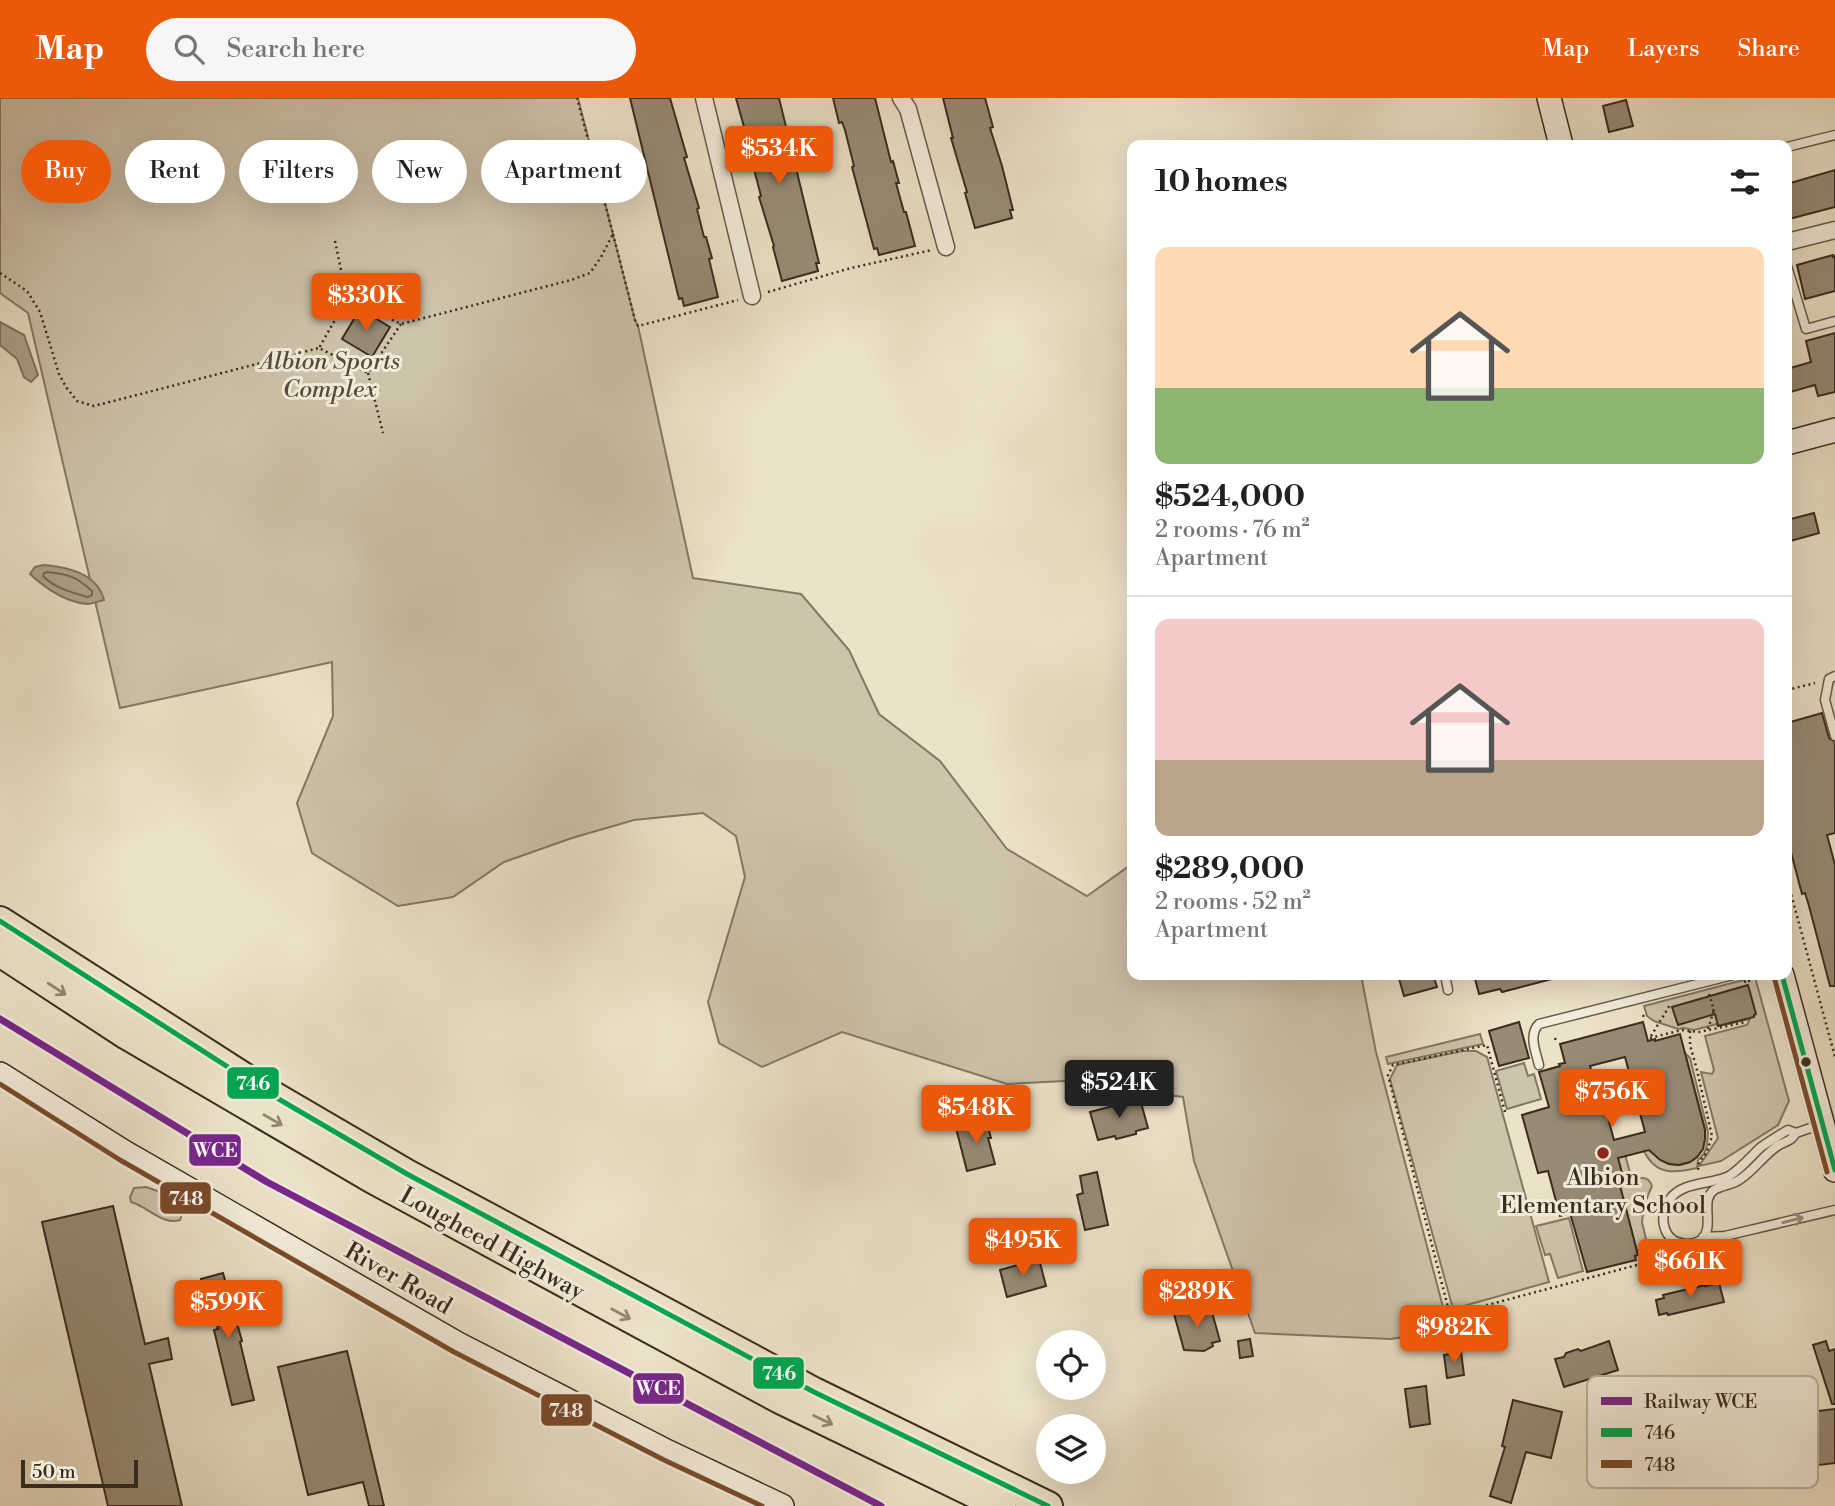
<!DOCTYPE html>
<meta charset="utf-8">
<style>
body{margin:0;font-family:"Libre Bodoni",serif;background:#f6f6f6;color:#202124;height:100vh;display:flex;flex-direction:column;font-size:26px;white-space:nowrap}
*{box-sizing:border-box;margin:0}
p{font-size:23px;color:#757577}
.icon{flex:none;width:38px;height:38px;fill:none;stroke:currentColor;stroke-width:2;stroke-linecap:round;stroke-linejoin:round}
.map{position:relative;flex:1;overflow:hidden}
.sheet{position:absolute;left:1127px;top:42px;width:665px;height:840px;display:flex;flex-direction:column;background:#fff;border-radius:14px;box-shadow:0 7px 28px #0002}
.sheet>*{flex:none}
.guide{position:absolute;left:21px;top:42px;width:665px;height:63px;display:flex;gap:14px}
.fabs{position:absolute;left:1036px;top:1232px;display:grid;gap:14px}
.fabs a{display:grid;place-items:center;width:70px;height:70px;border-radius:50%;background:#fff;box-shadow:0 7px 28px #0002;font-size:35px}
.scale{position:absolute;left:21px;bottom:18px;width:117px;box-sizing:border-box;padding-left:7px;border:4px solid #3a2c1e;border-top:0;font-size:19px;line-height:24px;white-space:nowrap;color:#3a2c1e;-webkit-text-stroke:5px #f3ecdb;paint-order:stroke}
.price{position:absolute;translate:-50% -60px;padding:0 16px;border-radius:7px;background:#ea580c;color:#fff;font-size:23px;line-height:46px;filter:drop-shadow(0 2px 4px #0008)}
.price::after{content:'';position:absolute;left:50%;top:42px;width:21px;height:16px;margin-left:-10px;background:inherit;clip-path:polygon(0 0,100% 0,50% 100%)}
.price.on{background:#222;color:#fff}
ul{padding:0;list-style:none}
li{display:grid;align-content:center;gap:14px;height:371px;padding:0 28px}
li+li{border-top:2px solid #e0e0e0}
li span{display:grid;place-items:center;height:217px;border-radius:14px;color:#555}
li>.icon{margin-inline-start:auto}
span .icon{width:126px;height:126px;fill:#fffc;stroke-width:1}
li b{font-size:30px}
h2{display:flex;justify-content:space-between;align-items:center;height:84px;padding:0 28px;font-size:30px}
.pill{padding:0 24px;border-radius:32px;background:#fff;box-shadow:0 7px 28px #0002;font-size:24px;line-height:63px}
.pill.on{background:#ea580c;color:#fff}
header{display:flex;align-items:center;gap:42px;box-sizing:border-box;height:98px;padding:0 35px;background:#ea580c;color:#fff}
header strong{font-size:33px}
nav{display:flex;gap:38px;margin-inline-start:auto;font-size:24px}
.search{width:490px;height:63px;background:#f6f6f6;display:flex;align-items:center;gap:18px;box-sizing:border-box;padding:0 24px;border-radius:38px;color:#757577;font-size:26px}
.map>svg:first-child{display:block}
.green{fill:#cec3ab;stroke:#847864;stroke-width:2}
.water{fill:#afa48e;stroke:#807461;stroke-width:2}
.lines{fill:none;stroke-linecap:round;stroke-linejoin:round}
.shore{stroke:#746856;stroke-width:2}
.building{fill:#978b76;stroke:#3a2c1e;stroke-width:2;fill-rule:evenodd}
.lane-casing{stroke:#665a48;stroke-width:11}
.street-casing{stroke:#665a48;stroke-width:19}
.secondary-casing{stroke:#3a2c1e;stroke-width:26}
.highway-casing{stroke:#3a2c1e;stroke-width:32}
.path{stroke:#3a2c1e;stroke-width:2.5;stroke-dasharray:2 3.5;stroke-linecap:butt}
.lane{stroke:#f3ecdb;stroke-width:8}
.street{stroke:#f3ecdb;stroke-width:16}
.secondary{stroke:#f3ecdb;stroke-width:23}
.highway{stroke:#ece2c8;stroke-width:28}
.bus-1-casing{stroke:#f3ecdb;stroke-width:10}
.bus-2-casing{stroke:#f3ecdb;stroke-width:10}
.bus-1{stroke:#00a651;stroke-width:5}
.bus-2{stroke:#7a4b2a;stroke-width:5}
.rail-1-casing{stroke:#f3ecdb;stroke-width:12}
.rail-1{stroke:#77278b;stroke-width:7}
.oneway{stroke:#938773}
.oneway2{stroke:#968c7c}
.bus-dot{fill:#3a2c1e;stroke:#f3ecdb;stroke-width:2.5}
.poi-dot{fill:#8f2418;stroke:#f3ecdb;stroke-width:2.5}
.labels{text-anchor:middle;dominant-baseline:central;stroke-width:6;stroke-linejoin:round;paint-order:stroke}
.park-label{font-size:24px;font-style:italic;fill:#584a3a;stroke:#f3ecdb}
.poi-label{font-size:24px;fill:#3a2c1e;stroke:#f3ecdb}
.street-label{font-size:24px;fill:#3a2c1e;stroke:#f3ecdb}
.key{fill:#f3ecdb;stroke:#bcb2a2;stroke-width:2}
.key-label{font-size:19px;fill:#3a2c1e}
.line-badge{stroke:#f3ecdb;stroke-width:2.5}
.badge-label{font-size:19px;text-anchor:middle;font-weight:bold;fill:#fff}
</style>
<header>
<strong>Map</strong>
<div class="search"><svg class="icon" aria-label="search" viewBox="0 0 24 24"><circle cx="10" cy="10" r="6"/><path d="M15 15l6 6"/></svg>Search here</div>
<nav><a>Map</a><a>Layers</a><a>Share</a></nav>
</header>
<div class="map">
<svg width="1835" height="1408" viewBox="0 0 1835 1408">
<rect width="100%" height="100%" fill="#ece2c8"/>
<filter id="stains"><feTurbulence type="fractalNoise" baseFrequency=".00286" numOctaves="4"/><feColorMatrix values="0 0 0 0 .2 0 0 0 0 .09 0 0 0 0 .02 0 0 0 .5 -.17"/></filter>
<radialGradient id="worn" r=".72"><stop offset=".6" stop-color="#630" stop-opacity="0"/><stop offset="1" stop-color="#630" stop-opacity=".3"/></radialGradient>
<!-- green -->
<g class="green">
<path d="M0,0H578L635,222L638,228L693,480L801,496L849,552L879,616L940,663L1007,751L1087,798L1132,766V877H1361L1376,954L1449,1232L1391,1241L1255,1235L1194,1063L1183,999L1135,993L1084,982L1007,986L842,934L762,969L719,945L708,904L745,779L736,738L703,715L634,722L572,740L504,764L453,799L398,808L312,755L297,705L333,618L332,564L120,610L28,215L0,195Z"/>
<path d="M1755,879L1789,1003L1778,1027L1721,1063L1699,1068L1718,1040L1701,974L1712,976L1714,972L1705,938L1747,927L1750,921L1718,928L1717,926L1694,932L1684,930L1678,931L1654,923L1647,918L1644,908Z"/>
<path d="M1480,936L1483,946L1388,966L1386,959Z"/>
<path d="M1462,953H1476L1487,959L1549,1184L1453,1211L1390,981L1397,967Z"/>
<path d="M1685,955L1690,960L1708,1034L1707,1048L1704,1056L1698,1062L1697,1070C1675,1075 1656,1078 1644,1053L1649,1046C1664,1081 1707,1070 1705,1032Z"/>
<path d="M1524,965L1528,978L1534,976L1541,1001L1507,1011L1496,973Z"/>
<path d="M1624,1053L1632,1082C1641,1080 1648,1077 1652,1088L1644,1107L1642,1124L1649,1154L1638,1157L1616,1078L1617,1055Z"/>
<path d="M146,1089L160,1094L177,1106L182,1116L180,1122C163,1128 147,1108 131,1104L130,1099L134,1090Z"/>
<path d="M1569,1120L1583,1173L1558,1180L1550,1156L1545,1157L1536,1128Z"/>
</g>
<!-- water -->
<g class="water">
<path d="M0,224L24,237L38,277L31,284L24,279L17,261L0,247Z"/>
<path d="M44,467C67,469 97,475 104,502C99,503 93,506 87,506C66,504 45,490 30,476L35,469Z"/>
</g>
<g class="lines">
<!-- shore -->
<path class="shore" d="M47,474C67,476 76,478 92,493V497L88,499C73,495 54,490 43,478L44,475Z"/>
</g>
<!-- building -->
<g class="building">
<path d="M630,0H670L687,59L684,60L699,110L697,111L704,139H706L712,160L709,161L718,199L684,208L682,200L679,201Z"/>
<path d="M736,0H779L819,165H816L818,173L782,183L773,149L774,148L759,99L761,98L748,48L749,47Z"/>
<path d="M833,0H875L891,64L893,63L899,85H896L904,114H906L915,148L879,157L877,150L874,151L852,69L854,68L845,32L842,24L839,25Z"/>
<path d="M943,0H985L993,29L990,30L1002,68L1013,112H1010L1012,120L975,130L965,95L967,94L951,40H953Z"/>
<path d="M1626,2L1633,28L1609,34L1603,8Z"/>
<path d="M1835,72V109L1789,121L1787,112V86Z"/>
<path d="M1833,157V159L1835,158V193L1805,201L1797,167Z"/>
<path d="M360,211L390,229L372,259L342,241Z"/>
<path d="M1835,235V294L1818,298L1815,287L1787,295V271L1811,264L1806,243Z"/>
<path d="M1814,415L1819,435L1787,444V422Z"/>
<path d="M1822,615L1829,640L1835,644V735L1827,737L1835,767V888H1830L1809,808L1805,795L1802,796L1787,739V625Z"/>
<path d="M1398,877H1433L1437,889L1404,898Z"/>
<path d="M1474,877H1551L1552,881L1502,894L1500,891L1479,896Z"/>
<path d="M1748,887L1756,916L1754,917V919L1718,928L1715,916L1678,927L1672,909Z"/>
<path d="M1519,924L1529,960L1499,968L1489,933Z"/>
<path d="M1643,924L1648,943L1655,941V943L1680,936L1705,1032V1041L1703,1051L1697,1059L1690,1064L1679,1067L1669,1066L1660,1062L1649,1052L1618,1060L1622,1075L1617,1076L1638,1157L1635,1158L1636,1162L1587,1174L1570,1115L1560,1118L1548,1073L1538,1075L1522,1017L1549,1009L1539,974L1560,968L1559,966L1565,965L1560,946ZM1625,959L1645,1034L1614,1042L1605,1009L1601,1010L1590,968Z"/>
<path d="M1140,1001L1148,1030L1136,1033V1036L1116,1041L1115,1038L1098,1042L1090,1014Z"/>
<path d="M986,1022L991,1040H988L995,1066L967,1073L956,1030Z"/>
<path d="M1097,1074L1108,1127L1085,1132L1077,1097L1083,1095L1080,1078Z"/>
<path d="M113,1108L145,1246L168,1240L172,1261L149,1266L182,1408H108L42,1124Z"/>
<path d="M1039,1161L1046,1188L1007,1199L1000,1172Z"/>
<path d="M223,1175L242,1243L240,1244L254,1302L232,1307L214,1232L218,1231L211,1203L207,1204L201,1181Z"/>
<path d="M1719,1185L1724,1204L1668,1217L1667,1215L1659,1217L1656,1202L1664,1200L1663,1197L1705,1187V1188Z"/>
<path d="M1210,1207L1220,1243L1212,1245L1213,1248L1204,1253L1184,1252L1174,1216Z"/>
<path d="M1250,1241L1253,1258L1240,1260L1238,1243Z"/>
<path d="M1609,1243L1618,1272L1564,1289L1555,1261L1564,1259L1566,1255L1578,1251L1581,1253Z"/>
<path d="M1826,1243L1829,1253L1835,1251V1306H1832L1813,1247Z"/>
<path d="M347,1253L384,1408H369L363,1384L308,1397L278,1269Z"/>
<path d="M1461,1254L1464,1277L1447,1280L1444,1257Z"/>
<path d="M1426,1288L1430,1326L1410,1329L1405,1291Z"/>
<path d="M1513,1302L1562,1314L1551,1360L1526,1354L1511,1405L1490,1398L1505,1349L1502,1348Z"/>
<path d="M1835,1311V1365L1811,1368L1810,1360L1774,1364V1375L1683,1387L1675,1340L1739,1331L1738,1319L1766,1316L1767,1319Z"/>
</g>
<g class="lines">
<!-- lane casing -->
<g class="lane-casing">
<g id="lane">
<path d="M1787,49L1835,37"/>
<path d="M1787,168L1806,231L1835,223"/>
<path d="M1835,578L1829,581L1825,602L1835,638"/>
<path d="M1445,877L1448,892"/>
<path d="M1539,967C1536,954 1528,937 1539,926L1733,877"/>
<path d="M1788,1032L1796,1035C1790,1044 1788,1042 1779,1047C1764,1056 1754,1073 1739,1082C1732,1087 1722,1087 1714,1092C1699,1103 1716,1129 1701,1142C1696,1145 1691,1146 1686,1146C1662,1144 1658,1119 1670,1101C1683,1083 1711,1087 1729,1078C1741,1071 1751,1058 1761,1049C1770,1043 1779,1037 1788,1032Z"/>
<path d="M1796,1035L1819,1027"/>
<path d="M1703,1139L1725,1138L1835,1112"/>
</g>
</g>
<!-- street casing -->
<g class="street-casing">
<g id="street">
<path d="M704,0L752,198"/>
<path d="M901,0L908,11L946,149"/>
<path d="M1787,144L1835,132"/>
</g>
</g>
<!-- secondary casing -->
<g class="secondary-casing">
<g id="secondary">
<path d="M1549,0L1561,47"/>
<path d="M1787,345L1835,332"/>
<path d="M1782,877L1835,1072"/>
<path d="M0,976L124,1054L458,1246L668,1354L782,1408"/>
</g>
</g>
<!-- highway casing -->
<g class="highway-casing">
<g id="highway">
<path d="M0,823L270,996L407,1076L814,1294L1048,1408"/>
<path d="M0,854L127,937L373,1081L780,1301L1001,1408"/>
</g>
</g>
<!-- path -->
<g class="path">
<path d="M613,136L635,222L638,228L738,202"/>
<path d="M335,143L347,201"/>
<path d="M0,175L27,193L40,214L59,276L66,289L77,303L94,308L319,250"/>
<path d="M768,194L851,170L932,152"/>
<path d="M401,226L368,275L319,250L347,201L401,226L571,182L590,175L601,159L613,136L577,0"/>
<path d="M368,275L383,335"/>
<path d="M1787,592L1815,585"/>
<path d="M1787,781L1835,959"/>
<path d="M1744,884L1749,882L1750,887"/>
<path d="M1709,896L1714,912L1710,913"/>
<path d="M1643,917L1644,919"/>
<path d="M1708,931L1714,912"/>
<path d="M1690,933V947L1697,972L1712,1038L1707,1054L1699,1064L1698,1072"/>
<path d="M1651,938L1670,907L1672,906"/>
<path d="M1555,940L1556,943"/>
<path d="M1650,940L1682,932L1699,934L1746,924"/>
<path d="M1505,1014L1487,947L1393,967L1388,977L1450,1217L1667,1159"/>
</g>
<!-- lane -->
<use href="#lane" class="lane"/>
<!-- street -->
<use href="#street" class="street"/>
<!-- secondary -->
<use href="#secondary" class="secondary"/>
<!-- highway -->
<use href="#highway" class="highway"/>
<!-- bus-1 casing -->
<g class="bus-1-casing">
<g id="bus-1">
<path d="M0,823L270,996L407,1076L814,1294L1048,1408"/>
<path d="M1782,877L1835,1072"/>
</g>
</g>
<!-- bus-2 casing -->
<g class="bus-2-casing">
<g id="bus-2">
<path d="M1774,879L1827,1074"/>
<path d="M0,986L120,1062L454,1254L664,1362L762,1408"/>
</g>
</g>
<!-- bus-1 -->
<use href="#bus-1" class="bus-1"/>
<!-- bus-2 -->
<use href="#bus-2" class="bus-2"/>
<!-- rail-1 casing -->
<g class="rail-1-casing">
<path id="rail-1" d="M0,921L267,1084L881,1408"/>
</g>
<!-- rail-1 -->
<use href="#rail-1" class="rail-1"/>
</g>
<!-- one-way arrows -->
<defs><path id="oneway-shaft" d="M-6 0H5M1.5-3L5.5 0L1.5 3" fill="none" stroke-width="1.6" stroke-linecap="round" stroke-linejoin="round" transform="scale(1.75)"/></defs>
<g class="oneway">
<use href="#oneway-shaft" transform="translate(57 891) rotate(33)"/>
<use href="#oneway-shaft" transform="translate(273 1022) rotate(30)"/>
<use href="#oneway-shaft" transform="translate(621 1216) rotate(28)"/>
<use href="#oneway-shaft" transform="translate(823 1322) rotate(26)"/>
</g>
<use class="oneway2" href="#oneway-shaft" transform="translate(1793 1122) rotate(-14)"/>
<!-- markers -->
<circle class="bus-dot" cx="1806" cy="964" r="6"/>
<circle class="poi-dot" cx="1603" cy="1055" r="7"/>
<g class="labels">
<!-- park labels -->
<g class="park-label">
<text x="330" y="264">Albion Sports<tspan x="330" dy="28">Complex</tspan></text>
</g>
<!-- poi labels -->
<g class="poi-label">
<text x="1603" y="1080">Albion<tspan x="1603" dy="28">Elementary School</tspan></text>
</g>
<!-- street labels -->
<g class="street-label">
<text transform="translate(492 1146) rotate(29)">Lougheed Highway</text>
<text transform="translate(398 1181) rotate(30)">River Road</text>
</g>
</g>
<!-- legend -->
<rect x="1587" y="1278" width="231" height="112" rx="10" class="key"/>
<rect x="1601" y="1299" width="31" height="8" fill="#77278b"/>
<rect x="1601" y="1330" width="31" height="9" fill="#00a651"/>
<rect x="1601" y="1362" width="31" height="8" fill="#7a4b2a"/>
<g class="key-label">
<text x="1644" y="1310">Railway WCE</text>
<text x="1644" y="1341">746</text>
<text x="1644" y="1373">748</text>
</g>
<g class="line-badge">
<rect x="226" y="968" width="54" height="34" rx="7" fill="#00a651"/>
<rect x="188" y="1035" width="54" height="34" rx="7" fill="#77278b"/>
<rect x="159" y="1083" width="53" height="34" rx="7" fill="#7a4b2a"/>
<rect x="752" y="1258" width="53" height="34" rx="7" fill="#00a651"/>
<rect x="632" y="1274" width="53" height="33" rx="7" fill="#77278b"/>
<rect x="540" y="1295" width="53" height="34" rx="7" fill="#7a4b2a"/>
</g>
<g class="badge-label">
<text x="253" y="992">746</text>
<text x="215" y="1059">WCE</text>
<text x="186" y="1107">748</text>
<text x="779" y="1282">746</text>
<text x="658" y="1297">WCE</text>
<text x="566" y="1319">748</text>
</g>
<rect width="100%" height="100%" filter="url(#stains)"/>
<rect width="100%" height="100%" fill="url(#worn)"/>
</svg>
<div class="fabs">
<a><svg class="icon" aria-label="locate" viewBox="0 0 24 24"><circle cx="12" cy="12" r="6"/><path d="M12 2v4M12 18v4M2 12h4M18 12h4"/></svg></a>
<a><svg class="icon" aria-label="layers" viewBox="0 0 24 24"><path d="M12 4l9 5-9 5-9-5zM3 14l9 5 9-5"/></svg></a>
</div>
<div class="scale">50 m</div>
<b class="price" style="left:779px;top:88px">$534K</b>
<b class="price" style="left:366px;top:235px">$330K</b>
<b class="price on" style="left:1119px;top:1022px">$524K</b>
<b class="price" style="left:1612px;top:1031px">$756K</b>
<b class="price" style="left:976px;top:1047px">$548K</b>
<b class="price" style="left:1023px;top:1180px">$495K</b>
<b class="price" style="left:1690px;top:1201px">$661K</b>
<b class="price" style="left:1197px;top:1231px">$289K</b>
<b class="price" style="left:228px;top:1242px">$599K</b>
<b class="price" style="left:1454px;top:1267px">$982K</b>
<div class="guide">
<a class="pill on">Buy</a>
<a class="pill">Rent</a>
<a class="pill">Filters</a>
<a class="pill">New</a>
<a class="pill">Apartment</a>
</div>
<section class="sheet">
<h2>10 homes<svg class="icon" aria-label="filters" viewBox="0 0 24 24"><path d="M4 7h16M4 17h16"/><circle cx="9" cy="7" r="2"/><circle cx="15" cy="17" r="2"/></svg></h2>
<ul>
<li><span style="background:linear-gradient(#ffd9b3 65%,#8fb573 0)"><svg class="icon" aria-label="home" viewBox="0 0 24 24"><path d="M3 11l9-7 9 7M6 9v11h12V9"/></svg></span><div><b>$524,000</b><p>2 rooms · 76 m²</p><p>Apartment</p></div></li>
<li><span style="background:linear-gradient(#f6c9c9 65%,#b9a48a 0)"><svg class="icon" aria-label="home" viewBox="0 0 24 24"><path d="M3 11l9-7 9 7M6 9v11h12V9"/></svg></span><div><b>$289,000</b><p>2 rooms · 52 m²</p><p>Apartment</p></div></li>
</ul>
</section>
</div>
